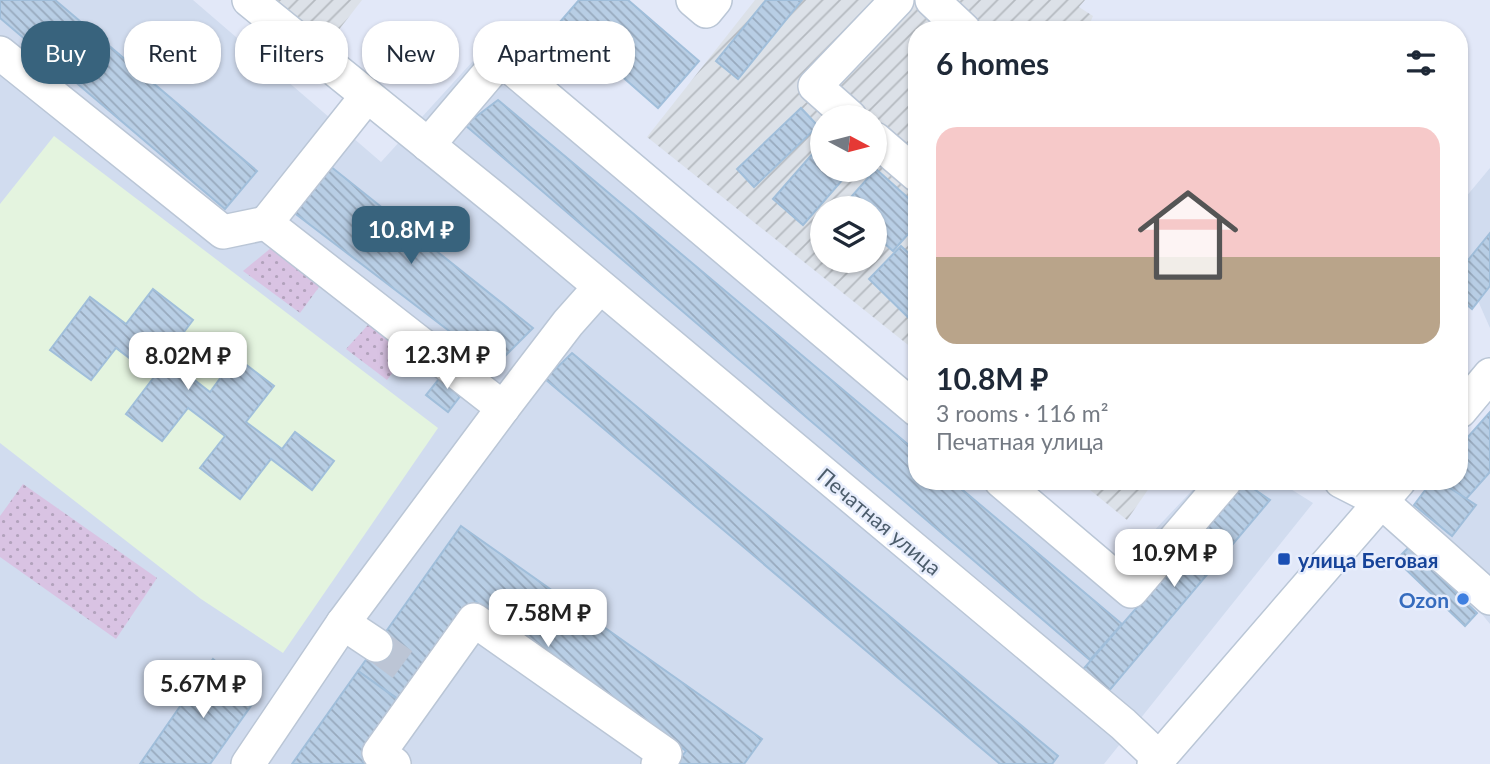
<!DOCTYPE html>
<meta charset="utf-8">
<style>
body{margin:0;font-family:Lato,sans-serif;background:#f2f2f3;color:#1f2937;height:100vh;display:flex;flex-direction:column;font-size:26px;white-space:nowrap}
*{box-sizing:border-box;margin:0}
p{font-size:23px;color:#747a83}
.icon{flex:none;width:38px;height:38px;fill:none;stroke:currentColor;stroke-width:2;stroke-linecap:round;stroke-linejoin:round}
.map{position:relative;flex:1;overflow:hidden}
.details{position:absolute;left:908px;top:21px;width:560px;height:469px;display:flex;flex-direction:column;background:#fff;border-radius:28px;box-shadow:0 2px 5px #0004}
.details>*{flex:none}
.hud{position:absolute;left:21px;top:21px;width:665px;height:63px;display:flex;gap:14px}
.needle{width:46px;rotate:97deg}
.buttons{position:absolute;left:810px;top:105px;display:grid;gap:14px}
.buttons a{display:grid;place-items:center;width:77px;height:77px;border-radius:50%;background:#fff;box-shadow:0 2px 5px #0004;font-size:35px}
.price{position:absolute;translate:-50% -60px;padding:0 16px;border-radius:14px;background:#fff;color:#222;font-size:23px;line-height:46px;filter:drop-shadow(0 2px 4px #0008)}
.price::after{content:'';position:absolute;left:50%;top:42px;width:21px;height:16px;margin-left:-10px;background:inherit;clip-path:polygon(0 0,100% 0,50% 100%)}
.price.active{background:#38637d;color:#fff}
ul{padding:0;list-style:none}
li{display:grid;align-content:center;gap:14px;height:371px;padding:0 28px}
li span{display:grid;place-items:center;height:217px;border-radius:21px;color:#555}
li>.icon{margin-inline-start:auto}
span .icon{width:126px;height:126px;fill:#fffc;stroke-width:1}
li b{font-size:30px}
h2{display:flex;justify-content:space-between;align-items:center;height:84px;padding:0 28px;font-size:30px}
.pill{padding:0 24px;border-radius:28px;background:#fff;box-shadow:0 2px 5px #0004;font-size:24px;line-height:63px}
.pill.active{background:#38637d;color:#fff}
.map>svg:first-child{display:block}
.residential{fill:#d1dcef}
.industrial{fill:url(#industrial-furrows);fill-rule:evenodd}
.education{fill:#e4f4df}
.park{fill:url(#park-dots)}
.building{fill:url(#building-back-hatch);stroke:#a0beda;stroke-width:2}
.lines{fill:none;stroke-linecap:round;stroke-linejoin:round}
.minor-tunnel{stroke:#bcc5d5;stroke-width:33;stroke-dasharray:33 17;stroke-linecap:butt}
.minor-casing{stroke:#bac6d6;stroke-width:36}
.minor{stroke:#fff;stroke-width:33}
.transit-dot{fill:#1a4fb4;stroke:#e7edfc;stroke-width:2.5}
.shop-dot{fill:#3f7fe0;stroke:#e7edfc;stroke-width:2.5}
.labels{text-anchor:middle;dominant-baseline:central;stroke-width:5;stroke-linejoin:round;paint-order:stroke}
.street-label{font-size:21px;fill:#4c5d6c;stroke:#e7edfc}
.transit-label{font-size:21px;font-weight:bold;fill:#164399;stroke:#e7edfc;text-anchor:start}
.shop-label{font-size:21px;font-weight:bold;fill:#366cbe;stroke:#e7edfc;text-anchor:end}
</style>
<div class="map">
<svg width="1490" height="764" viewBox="0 0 1490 764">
<defs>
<pattern id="industrial-furrows" width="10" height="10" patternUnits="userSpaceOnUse" patternTransform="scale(1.75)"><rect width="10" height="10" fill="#dce1e8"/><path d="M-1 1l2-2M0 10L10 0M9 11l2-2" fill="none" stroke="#b5bac0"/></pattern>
<pattern id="park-dots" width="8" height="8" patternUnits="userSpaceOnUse" patternTransform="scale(1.75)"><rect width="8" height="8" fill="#d9c3e3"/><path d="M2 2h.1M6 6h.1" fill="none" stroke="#b2a2bc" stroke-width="1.8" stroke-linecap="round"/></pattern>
<pattern id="building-back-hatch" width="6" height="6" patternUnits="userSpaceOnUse" patternTransform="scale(1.75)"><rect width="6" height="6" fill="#b8cee5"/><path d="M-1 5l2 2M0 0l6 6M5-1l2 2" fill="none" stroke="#98aabe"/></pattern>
</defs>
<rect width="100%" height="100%" fill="#e2e8f8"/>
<!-- residential -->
<g class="residential">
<path d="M0,0H193L381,162L473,61L917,414V481H1002L1116,571L1201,481H1278L1313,503L1104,764H0Z"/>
<path d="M1490,168V328L1460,260V204Z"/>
<path d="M1490,430V624L1407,522L1444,481H1460V464Z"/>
</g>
<!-- industrial -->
<g class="industrial">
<path d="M272,0H362L327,45Z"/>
<path d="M755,0H1085L1079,7L1093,16L1087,30H917V352L647,137ZM822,117H875V170H822ZM822,208H875V261H822Z"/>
<path d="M1079,481H1154L1127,520Z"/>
</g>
<!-- education -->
<path class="education" d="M54,136L438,428L283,653L201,599L0,443V204Z"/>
<!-- park -->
<g class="park">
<path d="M288,234L333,268L300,313L243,271Z"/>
<path d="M377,315L414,345L387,380L346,349Z"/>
<path d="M23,484L157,578L116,639L0,557V516Z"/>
</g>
<!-- building -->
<g class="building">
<path d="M0,0H55L257,171L225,209L0,18Z"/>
<path d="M579,0H628L699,61L658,108L560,22Z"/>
<path d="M766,0H802L738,79L716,61Z"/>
<path d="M498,100L917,452V481H952L1122,624L1090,660L465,125Z"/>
<path d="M801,108L818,126L754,187L737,169Z"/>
<path d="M822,143V170H851L803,225L773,199Z"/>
<path d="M330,166L533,328L495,366L292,211Z"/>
<path d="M876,169L917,206V224L893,251L875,235V208H846L843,206Z"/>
<path d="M1490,233V286L1472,309L1460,299V270Z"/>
<path d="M901,246L917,261V326L869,279Z"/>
<path d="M153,289L193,320L165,357L210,392L236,357L274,386L246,422L282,449L295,432L334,461L312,490L271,459L240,499L200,468L225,436L188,408L162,441L126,414L154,377L116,348L91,380L50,350L90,297L126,324Z"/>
<path d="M572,353L1058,756L1052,764H1000L545,379Z"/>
<path d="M447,369L468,386L448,412L426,395Z"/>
<path d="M1490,412V472L1466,499L1439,481H1460V446Z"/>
<path d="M1432,481H1439L1476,505L1452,536L1414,505Z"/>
<path d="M1245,483L1270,500L1108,692L1079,674Z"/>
<path d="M461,526L762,739L744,764H676L686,751L476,602L404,703L358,671Z"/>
<path d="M1409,547L1477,613L1465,626L1396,560Z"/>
<path d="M213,659L258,696L210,764H140Z"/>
<path d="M358,671L404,704L363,761L367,764H292Z"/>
</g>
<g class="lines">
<!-- minor-tunnel -->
<path class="minor-tunnel" d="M376,645L422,679"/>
<!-- minor casing -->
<g class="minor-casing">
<g id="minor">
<path d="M249,0L510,211L1123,724L1159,758"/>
<path d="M693,0L706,11L715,0"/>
<path d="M932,0L964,30"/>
<path d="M0,53L223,232L266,223"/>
<path d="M367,96L266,223L503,408"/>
<path d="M850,117L815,86L897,0"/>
<path d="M875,139L917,175"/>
<path d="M428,145L501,59L917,410"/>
<path d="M1460,411L1490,375"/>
<path d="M1001,481L1131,591L1225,481"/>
<path d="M1341,481L1382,502L1490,598"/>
<path d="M343,623L376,645"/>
<path d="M248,764L343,623L503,408L568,323L600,287"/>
<path d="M394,764L379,753L474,620L665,754L658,764"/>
<path d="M1154,764L1399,481"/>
</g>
</g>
<!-- minor -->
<use href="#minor" class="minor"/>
</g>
<!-- markers -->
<rect class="transit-dot" x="1277" y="552" width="14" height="14" rx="3.5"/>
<circle class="shop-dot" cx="1463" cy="599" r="7"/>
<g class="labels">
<!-- street labels -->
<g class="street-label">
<text transform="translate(880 521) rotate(40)">Печатная улица</text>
</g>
<!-- transit labels -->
<g class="transit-label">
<text x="1298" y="559">улица Беговая</text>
</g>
<!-- shop labels -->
<g class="shop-label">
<text x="1449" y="599">Ozon</text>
</g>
</g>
</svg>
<div class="buttons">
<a><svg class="needle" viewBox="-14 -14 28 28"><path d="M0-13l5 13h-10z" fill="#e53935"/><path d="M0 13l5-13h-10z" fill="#747a83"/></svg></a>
<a><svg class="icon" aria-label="layers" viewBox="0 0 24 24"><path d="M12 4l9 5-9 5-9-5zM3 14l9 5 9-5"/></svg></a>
</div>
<b class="price active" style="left:411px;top:266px">10.8M ₽</b>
<b class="price" style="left:447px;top:391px">12.3M ₽</b>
<b class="price" style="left:188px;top:392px">8.02M ₽</b>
<b class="price" style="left:1174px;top:589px">10.9M ₽</b>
<b class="price" style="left:548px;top:649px">7.58M ₽</b>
<b class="price" style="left:203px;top:720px">5.67M ₽</b>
<div class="hud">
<a class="pill active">Buy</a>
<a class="pill">Rent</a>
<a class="pill">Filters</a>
<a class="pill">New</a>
<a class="pill">Apartment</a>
</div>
<section class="details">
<h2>6 homes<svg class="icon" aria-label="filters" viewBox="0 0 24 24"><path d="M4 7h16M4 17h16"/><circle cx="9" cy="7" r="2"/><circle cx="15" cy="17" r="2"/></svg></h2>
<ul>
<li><span style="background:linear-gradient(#f6c9c9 60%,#b9a48a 0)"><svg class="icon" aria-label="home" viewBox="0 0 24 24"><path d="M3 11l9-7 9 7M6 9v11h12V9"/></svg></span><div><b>10.8M ₽</b><p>3 rooms · 116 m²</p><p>Печатная улица</p></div></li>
</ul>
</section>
</div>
